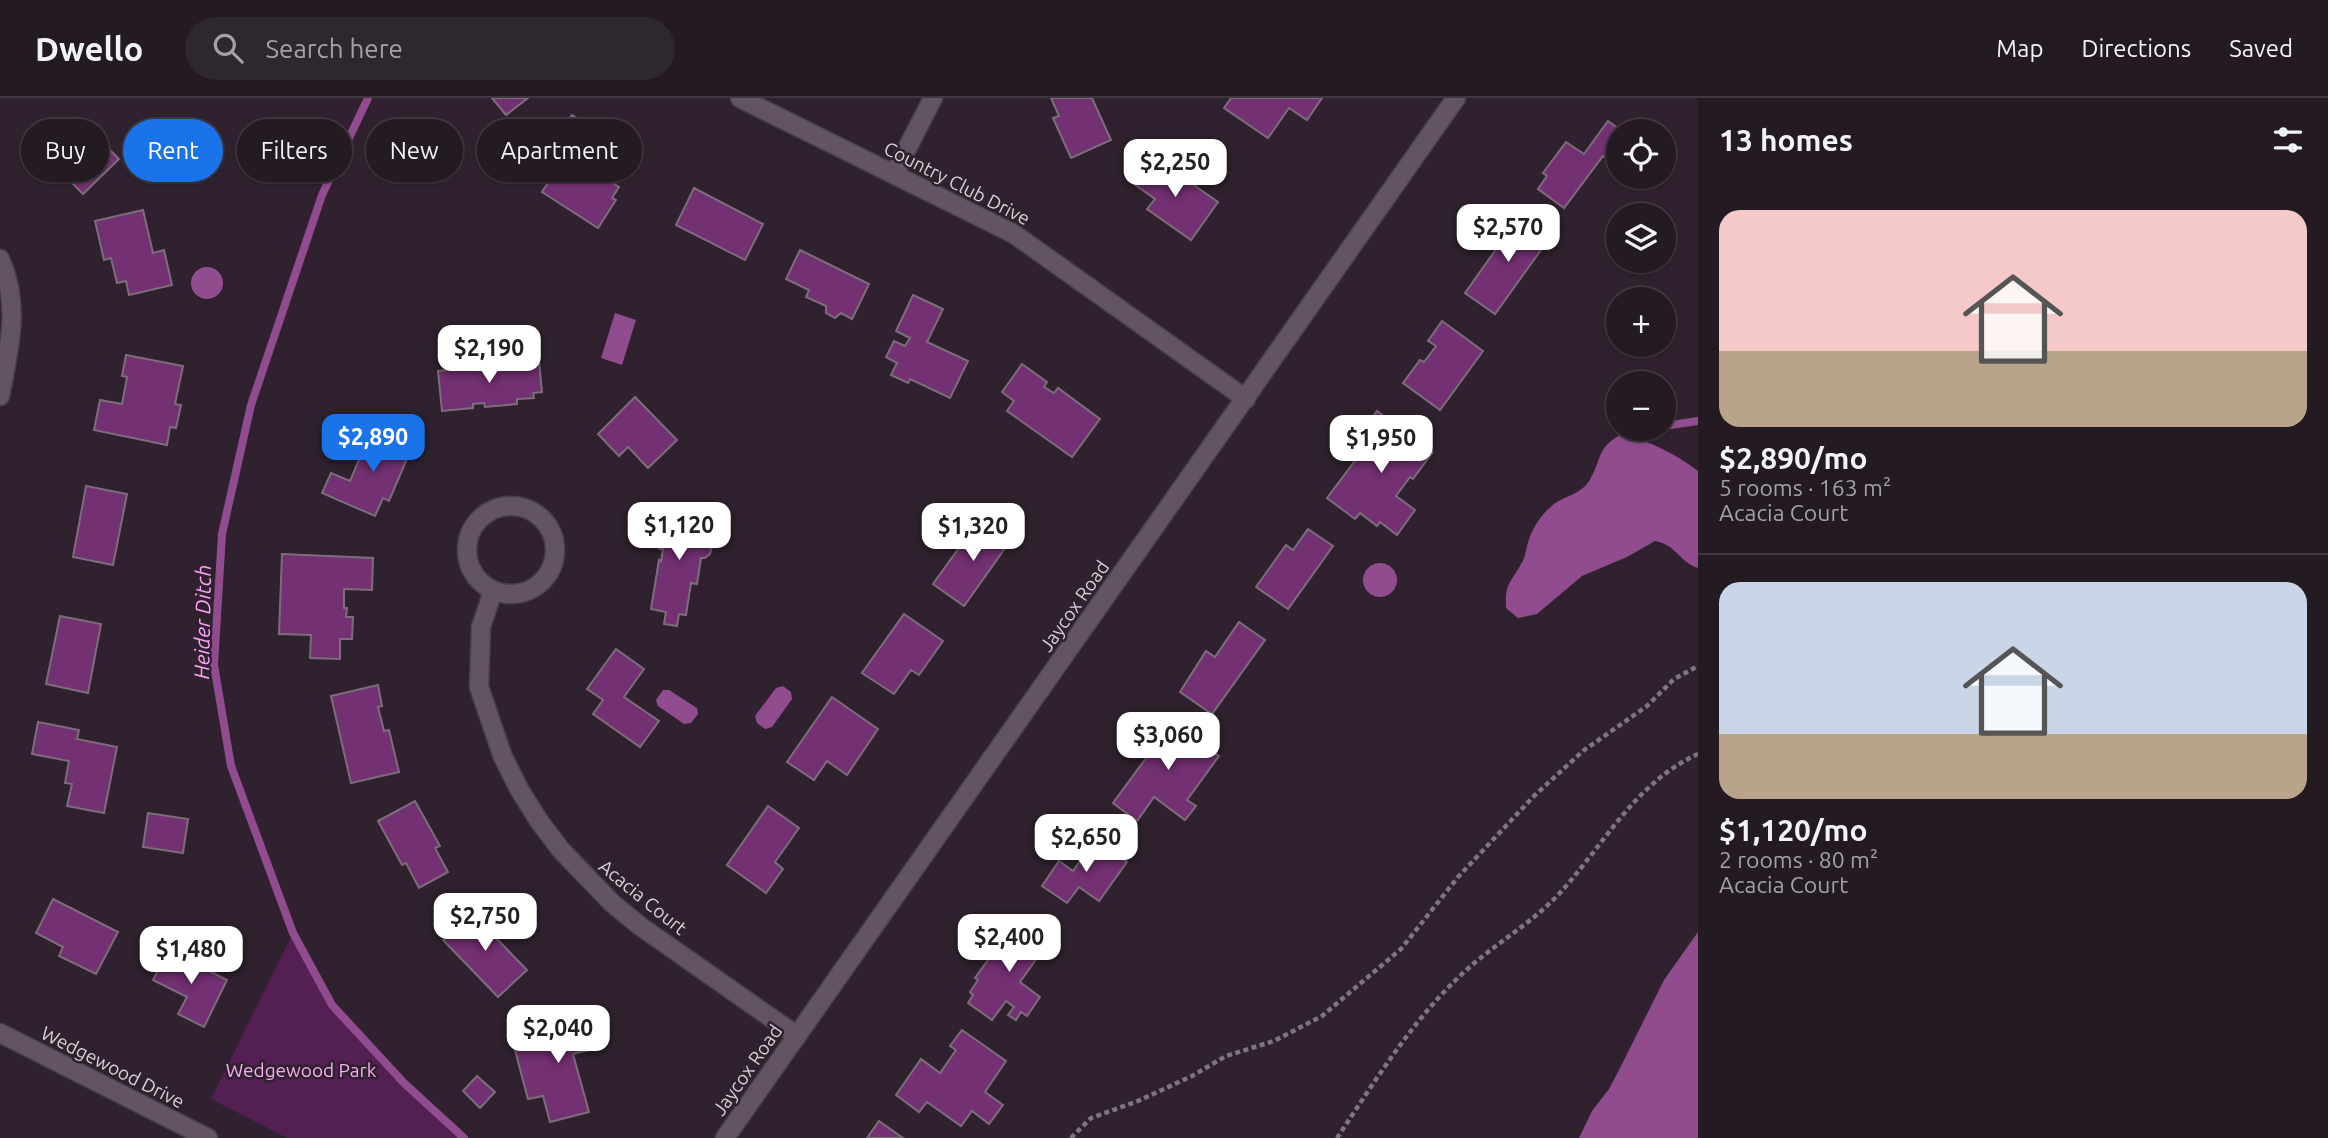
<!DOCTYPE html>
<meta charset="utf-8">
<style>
body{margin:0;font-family:Ubuntu,sans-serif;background:#2f272f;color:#f1f3f6;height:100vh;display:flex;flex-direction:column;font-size:26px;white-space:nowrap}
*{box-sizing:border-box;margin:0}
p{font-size:23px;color:#a3a1a5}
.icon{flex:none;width:38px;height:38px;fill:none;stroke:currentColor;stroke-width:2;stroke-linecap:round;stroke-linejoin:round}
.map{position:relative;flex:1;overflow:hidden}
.sheet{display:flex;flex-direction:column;background:#231a22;width:630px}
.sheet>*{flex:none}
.hud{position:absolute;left:21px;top:21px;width:665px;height:63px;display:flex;gap:14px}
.controls{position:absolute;left:1606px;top:21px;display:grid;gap:14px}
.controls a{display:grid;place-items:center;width:70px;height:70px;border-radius:50%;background:#231a22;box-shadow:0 2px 5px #0004,0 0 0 2px #403840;font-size:35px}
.price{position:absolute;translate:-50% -60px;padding:0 16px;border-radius:14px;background:#fff;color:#222;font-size:23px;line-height:46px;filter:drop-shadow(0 2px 4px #0008)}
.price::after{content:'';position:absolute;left:50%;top:42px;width:21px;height:16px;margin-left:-10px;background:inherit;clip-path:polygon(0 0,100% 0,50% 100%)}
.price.on{background:#1a73e8;color:#fff}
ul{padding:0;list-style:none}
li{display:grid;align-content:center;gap:14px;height:371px;padding:0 21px}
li+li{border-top:2px solid #403840}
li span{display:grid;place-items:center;height:217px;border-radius:21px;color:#555}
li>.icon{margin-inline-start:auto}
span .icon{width:126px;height:126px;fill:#fffc;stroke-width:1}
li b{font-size:30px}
h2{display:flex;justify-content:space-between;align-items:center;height:84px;padding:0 21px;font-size:30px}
.tag{padding:0 24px;border-radius:32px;background:#231a22;box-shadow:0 2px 5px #0004,0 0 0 2px #403840;font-size:24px;line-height:63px}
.tag.on{background:#1a73e8;color:#fff}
header{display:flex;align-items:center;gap:42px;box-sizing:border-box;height:98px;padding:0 35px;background:#231a22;border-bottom:2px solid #403840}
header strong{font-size:33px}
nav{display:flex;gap:38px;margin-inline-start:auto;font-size:24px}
.search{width:490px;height:63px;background:#2f272f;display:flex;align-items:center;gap:18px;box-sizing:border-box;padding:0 24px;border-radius:38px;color:#a3a1a5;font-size:26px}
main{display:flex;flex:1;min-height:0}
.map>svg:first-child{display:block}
.green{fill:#541f53}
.water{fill:#904c8e}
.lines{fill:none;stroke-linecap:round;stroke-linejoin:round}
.stream{stroke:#904c8e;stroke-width:8}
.building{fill:#733072;stroke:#7c6d7b;stroke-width:2}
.minor-casing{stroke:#493e48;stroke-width:21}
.path{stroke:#80757f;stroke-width:4.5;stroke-dasharray:5 3.5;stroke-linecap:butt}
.minor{stroke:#635462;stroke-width:18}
.labels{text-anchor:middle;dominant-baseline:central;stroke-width:5;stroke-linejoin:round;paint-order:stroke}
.street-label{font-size:19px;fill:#d8cfd7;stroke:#2f222e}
.park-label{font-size:19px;fill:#f7adf4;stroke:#2f222e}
.water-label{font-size:21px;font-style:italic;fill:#fea1fb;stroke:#2f222e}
</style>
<header>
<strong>Dwello</strong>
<div class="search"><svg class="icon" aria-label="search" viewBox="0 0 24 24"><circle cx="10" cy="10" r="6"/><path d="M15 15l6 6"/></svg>Search here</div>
<nav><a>Map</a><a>Directions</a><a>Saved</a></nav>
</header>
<main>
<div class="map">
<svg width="1698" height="1040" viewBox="0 0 1698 1040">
<rect width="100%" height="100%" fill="#2f222e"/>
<!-- green -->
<path class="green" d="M293,835L332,907L404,985L464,1040H287L211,1001Z"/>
<!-- water -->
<g class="water">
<circle cx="207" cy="185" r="16"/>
<path d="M615,215L636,222L622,267L601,260Z"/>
<path d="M1621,336C1650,343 1674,355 1698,373V470C1679,464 1677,447 1655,443L1627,459L1582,478L1537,516L1518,520L1506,510C1505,485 1510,486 1521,466C1526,459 1526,449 1529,441C1534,428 1542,415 1554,406C1565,398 1581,396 1589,383C1603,360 1595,352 1621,336Z"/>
<circle cx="1380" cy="482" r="17"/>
<path d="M783,588L791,594L792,601L772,629L765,631L757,625L755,618L776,590Z"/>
<path d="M663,592H669L697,610L698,616L691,625L684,626L658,608L656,602Z"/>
<path d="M1698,834V1040H1579L1592,1013L1609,991L1618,974L1664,882Z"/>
</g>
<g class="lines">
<!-- stream -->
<g class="stream">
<path d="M368,0L322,97L251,307L222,436L214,567L231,668L293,835L332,907L404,985L464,1040"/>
<path d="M1664,328L1698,323"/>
<path d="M1644,342L1657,331"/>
</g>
</g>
<!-- building -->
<g class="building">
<path d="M492,0H528L506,17Z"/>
<path d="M1051,0H1092L1111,42L1071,60L1053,20L1059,18Z"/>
<path d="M1231,0H1322L1307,22L1289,10L1268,40L1224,10Z"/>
<path d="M572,17L599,34L580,64L619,89L612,100L616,102L598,130L542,94L549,83L537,76L547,61L558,68L564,59L551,51Z"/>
<path d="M52,20L65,33L78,20L119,61L83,96L30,42Z"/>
<path d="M1608,23L1622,33H1619V61L1614,67L1603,58L1564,110L1538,91L1547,78L1543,75L1566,44L1584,56Z"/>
<path d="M1154,59L1218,104L1191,142L1147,111L1155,101L1134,86Z"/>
<path d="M694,90L763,126L745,162L676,127Z"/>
<path d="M143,112L153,155L164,152L172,187L129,197L126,183L117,185L111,160L104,162L95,123Z"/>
<path d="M1521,116L1551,138L1495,216L1465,195Z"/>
<path d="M800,152L869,186L852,221L841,215L835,220L826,215V208L806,199L809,192L786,181Z"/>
<path d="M913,197L943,211L927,244L968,263L950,300L910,281L908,285L891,277L897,265L886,259L894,243L905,248L910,240L896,233Z"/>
<path d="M1442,223L1483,253L1440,312L1403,285L1420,262L1424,264L1436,248L1428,243Z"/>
<path d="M126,257L183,268L175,306L181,307L176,330L170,329L167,347L94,332L100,302L122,306L127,279L122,278Z"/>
<path d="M539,263L542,294L533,295L534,300L517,301V306L485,309L484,305L473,306V310L442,313L438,273Z"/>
<path d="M1022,266L1047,284L1044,289L1054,295L1058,290L1100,321L1072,359L1007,313L1014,303L1002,294Z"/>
<path d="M635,299L677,342L648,370L628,349L619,358L598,336Z"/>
<path d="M1377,313L1433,354L1413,381L1410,379L1396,398L1415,412L1397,437L1380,424L1377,428L1360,415L1355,421L1327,400L1366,348L1360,344L1371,330L1367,327Z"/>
<path d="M383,329L415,342L389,403L383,400L375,418L322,395L331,375L350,383L364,350L372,354Z"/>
<path d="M86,388L127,396L113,467L73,459Z"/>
<path d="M665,412L710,420L706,442L712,448L710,456L705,460H701L697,486L691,485L686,517L679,516L677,528L664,526L666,514L651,511L659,462L661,463L663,451H659Z"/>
<path d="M990,422L1013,439L964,508L933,486L964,443L971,448Z"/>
<path d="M1308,431L1333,448L1288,511L1256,489L1286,447L1293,452Z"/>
<path d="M282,456L373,460L372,492L344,491V510H347L346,519H353L352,541H340V561L310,560L311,537L279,536Z"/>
<path d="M904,516L943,543L919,577L911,572L894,596L862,575Z"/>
<path d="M60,518L101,526L88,595L46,586Z"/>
<path d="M1239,524L1265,542L1212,616L1180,594L1206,553L1215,559Z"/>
<path d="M616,551L644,571L624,599L659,623L640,649L593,616L603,602L587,591Z"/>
<path d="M378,587L382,608L378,609L384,633L389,632L399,674L351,685L331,598Z"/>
<path d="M832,599L878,631L847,677L827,663L814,682L787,664Z"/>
<path d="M1164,617L1219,658L1187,702L1196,708L1185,722L1154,699L1137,723L1113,705L1152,652L1148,649L1157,636L1152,633Z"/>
<path d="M38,624L79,632L77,641L117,649L104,715L67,708L72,686L65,685L69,663L32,656Z"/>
<path d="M415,703L440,748L435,750L448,774L419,790L406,765L402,767L378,723Z"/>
<path d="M768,708L799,730L775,764L783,771L766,795L727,767Z"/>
<path d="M148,715L188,721L183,755L143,749Z"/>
<path d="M1095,741L1127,764L1099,803L1079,789L1067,805L1042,788L1059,763L1073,773Z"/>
<path d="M53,801L118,834L96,876L59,858L63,849L36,835Z"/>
<path d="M476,811L496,833L493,837L527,872L498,899L443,842Z"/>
<path d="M1021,818L1047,837L1032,857L1037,860L1020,884L1040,899L1027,918L1021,914L1016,922L1008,917L1014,909L1006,903L992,922L968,905L973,897L970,894L978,882L975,880L995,852L1000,855L1006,846L1003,843Z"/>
<path d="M168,852L227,882L204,929L178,916L187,899L153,882Z"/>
<path d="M597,918L605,948L573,956L589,1014L550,1024L543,998L528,1001L512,941Z"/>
<path d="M962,932L1006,963L985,994L1003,1007L989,1026L972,1013L961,1028L927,1004L919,1014L896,997L921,961L940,975L956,952L950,948Z"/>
<path d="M477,978L495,994L480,1010L463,993Z"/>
<path d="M879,1023L903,1040H867Z"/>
</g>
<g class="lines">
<!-- minor casing -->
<g class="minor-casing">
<g id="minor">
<path d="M740,0L1014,136L1246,301"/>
<path d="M894,76L933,0"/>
<path d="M0,161C21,207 9,251 0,298"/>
<circle cx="511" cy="452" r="44"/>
<path d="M493,493L481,529L479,589L503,659L519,691L539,723L561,752L612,805L640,828L797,938"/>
<path d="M0,935L208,1040"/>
<path d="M725,1040L1456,0"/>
</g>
</g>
<!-- path -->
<g class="path">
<path d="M1071,1040L1091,1020L1138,1003L1192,978L1226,958L1274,943L1322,918L1401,851L1458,779L1534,698L1583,653L1647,608L1674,581L1698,568"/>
<path d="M1337,1040C1367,995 1397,947 1433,906C1448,889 1465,872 1483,858C1508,838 1535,821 1557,798C1603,749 1634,685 1698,656"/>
</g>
<!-- minor -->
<use href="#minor" class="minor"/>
</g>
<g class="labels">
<!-- street labels -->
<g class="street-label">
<text transform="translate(957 85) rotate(27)">Country Club Drive</text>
<text transform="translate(1074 508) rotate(-55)">Jaycox Road</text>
<text transform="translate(643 799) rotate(39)">Acacia Court</text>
<text transform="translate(113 969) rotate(27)">Wedgewood Drive</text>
<text transform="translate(747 972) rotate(-55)">Jaycox Road</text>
</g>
<!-- park labels -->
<g class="park-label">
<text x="301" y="972">Wedgewood Park</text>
</g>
<!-- water labels -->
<g class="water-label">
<text transform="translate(202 524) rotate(-89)">Heider Ditch</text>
</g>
</g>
</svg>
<div class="controls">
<a><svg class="icon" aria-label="locate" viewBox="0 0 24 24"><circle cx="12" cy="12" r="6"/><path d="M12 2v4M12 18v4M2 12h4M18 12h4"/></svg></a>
<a><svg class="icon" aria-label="layers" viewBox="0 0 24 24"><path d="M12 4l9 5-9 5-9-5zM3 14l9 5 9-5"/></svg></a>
<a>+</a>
<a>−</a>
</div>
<b class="price" style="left:1175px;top:101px">$2,250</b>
<b class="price" style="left:1508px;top:166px">$2,570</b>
<b class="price" style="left:489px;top:287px">$2,190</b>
<b class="price on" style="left:373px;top:376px">$2,890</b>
<b class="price" style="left:1381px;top:377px">$1,950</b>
<b class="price" style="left:679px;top:464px">$1,120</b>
<b class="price" style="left:973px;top:465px">$1,320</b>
<b class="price" style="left:1168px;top:674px">$3,060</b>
<b class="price" style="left:1086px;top:776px">$2,650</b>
<b class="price" style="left:485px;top:855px">$2,750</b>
<b class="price" style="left:1009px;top:876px">$2,400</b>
<b class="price" style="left:191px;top:888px">$1,480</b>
<b class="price" style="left:558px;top:967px">$2,040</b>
<div class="hud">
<a class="tag">Buy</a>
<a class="tag on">Rent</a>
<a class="tag">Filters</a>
<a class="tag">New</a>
<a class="tag">Apartment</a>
</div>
</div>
<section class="sheet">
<h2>13 homes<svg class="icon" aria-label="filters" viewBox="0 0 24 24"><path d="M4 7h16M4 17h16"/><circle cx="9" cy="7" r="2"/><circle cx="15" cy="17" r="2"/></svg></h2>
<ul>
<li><span style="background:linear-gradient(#f6c9c9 65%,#b9a48a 0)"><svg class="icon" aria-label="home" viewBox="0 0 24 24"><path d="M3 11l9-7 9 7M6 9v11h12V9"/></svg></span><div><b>$2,890/mo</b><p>5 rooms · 163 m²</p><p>Acacia Court</p></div></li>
<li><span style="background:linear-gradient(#c9d6e8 70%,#b9a48a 0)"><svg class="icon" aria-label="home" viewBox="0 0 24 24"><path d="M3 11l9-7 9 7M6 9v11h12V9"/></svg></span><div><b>$1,120/mo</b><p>2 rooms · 80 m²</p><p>Acacia Court</p></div></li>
</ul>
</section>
</main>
